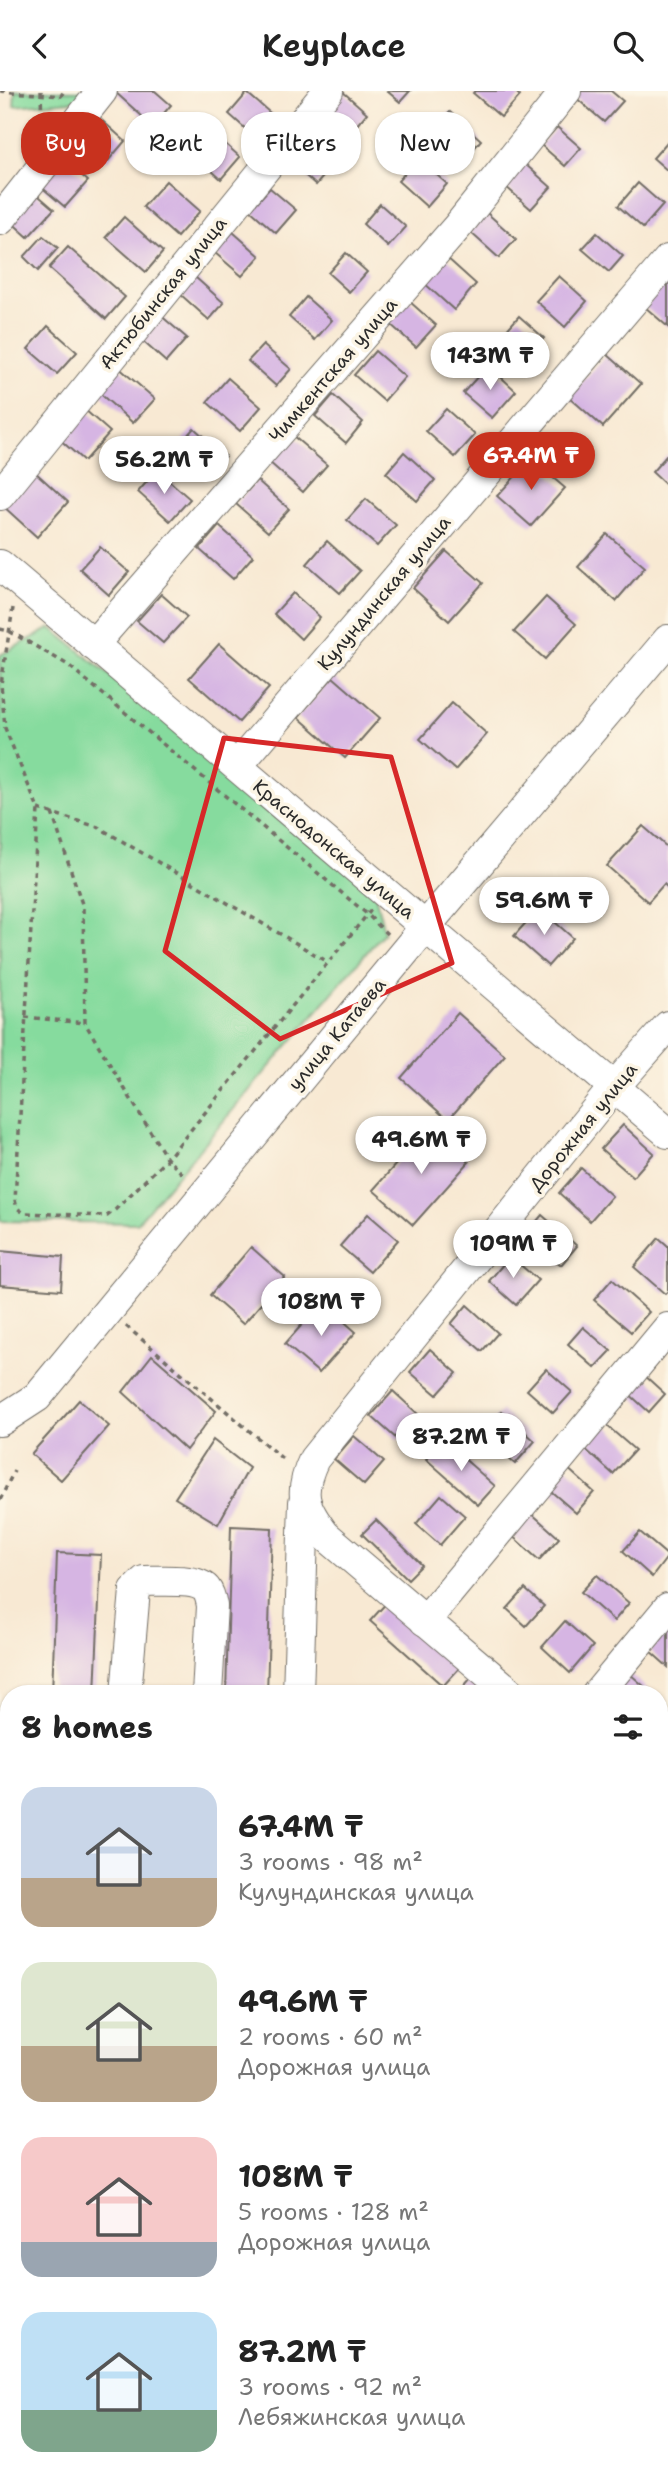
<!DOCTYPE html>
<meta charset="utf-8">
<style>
body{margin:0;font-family:"Shantell Sans",sans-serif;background:#f6f6f6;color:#222;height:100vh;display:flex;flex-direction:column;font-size:26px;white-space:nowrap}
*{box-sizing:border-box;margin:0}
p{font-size:23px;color:#767676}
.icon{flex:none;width:38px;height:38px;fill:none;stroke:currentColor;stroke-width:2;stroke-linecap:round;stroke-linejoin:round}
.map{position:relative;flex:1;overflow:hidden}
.sheet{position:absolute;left:0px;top:1594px;width:668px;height:800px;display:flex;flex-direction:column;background:#fff;border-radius:28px 28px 0 0;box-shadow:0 2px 5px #0004}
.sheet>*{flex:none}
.guide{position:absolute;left:21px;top:21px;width:626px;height:63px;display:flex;gap:14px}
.price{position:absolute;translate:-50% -60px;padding:0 16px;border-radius:24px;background:#fff;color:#222;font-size:23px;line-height:46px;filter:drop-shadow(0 2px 4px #0008)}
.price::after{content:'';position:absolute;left:50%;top:42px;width:21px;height:16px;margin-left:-10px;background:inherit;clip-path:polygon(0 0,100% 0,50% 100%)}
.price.current{background:#c8321e;color:#fff}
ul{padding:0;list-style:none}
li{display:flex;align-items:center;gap:21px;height:175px;padding:0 21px}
li span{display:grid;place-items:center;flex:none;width:196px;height:140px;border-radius:21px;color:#555}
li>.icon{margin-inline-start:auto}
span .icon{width:84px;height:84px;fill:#fffc;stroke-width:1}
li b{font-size:30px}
h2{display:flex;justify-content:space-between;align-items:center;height:84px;padding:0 21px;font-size:30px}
.tag{padding:0 24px;border-radius:28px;background:#fff;box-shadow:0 2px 5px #0004;font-size:24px;line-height:63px}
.tag.current{background:#c8321e;color:#fff}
header{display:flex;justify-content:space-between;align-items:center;height:91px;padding:0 21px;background:#fff;font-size:32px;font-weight:600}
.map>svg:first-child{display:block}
.green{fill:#86db9e;stroke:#588364;stroke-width:2}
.building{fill:#d6b5e3}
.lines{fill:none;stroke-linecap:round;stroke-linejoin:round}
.minor-casing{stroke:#736e66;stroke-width:32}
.path{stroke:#736e66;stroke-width:3.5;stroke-dasharray:5 5;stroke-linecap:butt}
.minor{stroke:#fff;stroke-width:30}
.marked{fill:none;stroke:#d62828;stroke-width:5;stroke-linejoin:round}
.labels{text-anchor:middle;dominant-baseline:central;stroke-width:7;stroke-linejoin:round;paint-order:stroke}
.street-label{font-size:19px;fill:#2b2b2b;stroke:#fcf5e5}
</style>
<header><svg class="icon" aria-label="back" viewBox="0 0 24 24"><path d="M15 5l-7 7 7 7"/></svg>Keyplace<svg class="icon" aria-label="search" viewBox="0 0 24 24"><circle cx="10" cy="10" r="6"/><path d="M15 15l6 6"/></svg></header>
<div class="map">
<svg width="668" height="2393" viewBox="0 0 668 2393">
<rect width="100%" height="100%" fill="#fcf5e5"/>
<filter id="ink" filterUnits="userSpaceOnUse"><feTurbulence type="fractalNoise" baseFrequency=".0143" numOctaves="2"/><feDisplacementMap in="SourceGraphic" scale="14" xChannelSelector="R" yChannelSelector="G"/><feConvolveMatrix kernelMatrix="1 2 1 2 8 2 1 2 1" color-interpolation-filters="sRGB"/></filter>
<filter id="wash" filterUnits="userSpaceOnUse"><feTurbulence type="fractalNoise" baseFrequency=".00686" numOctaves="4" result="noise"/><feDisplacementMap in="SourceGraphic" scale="28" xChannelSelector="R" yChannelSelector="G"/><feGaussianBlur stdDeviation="1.57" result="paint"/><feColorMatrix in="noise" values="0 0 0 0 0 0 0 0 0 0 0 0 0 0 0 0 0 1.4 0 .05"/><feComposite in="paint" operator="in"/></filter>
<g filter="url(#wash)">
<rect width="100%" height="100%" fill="#f8e9d3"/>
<!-- green -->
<g class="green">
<path d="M15,0H91L84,9L14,15Z"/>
<path d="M51,537L373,795L384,841L137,1132L0,1130V564Z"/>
</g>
<g id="blocks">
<!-- building -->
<g class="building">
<path d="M114,0H155L171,14L153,35Z"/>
<path d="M342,0L367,22L350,42L323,19Z"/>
<path d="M387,0H410L400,11Z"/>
<path d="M475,0H515L520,5L501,26L473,2Z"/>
<path d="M580,0H611L623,10L604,31L575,6Z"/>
<path d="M247,2L276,27L257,48L229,23Z"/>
<path d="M450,21L481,49L465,68L433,40Z"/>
<path d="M96,24L125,50L108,70L78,43Z"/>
<path d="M201,31L240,66L221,88L182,53Z"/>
<path d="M557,36L581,57L565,75L541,54Z"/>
<path d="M668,50V80L653,67Z"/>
<path d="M309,51L334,73L316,94L291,72Z"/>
<path d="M62,67L88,90L65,116L39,94Z"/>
<path d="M418,67L447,93L427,116L398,90Z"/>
<path d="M525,73L551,96L531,118L505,95Z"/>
<path d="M166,90L200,120L177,146L143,116Z"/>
<path d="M638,92L663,114L643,137L618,115Z"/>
<path d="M270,97L296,119L276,142L250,119Z"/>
<path d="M33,100L54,118L28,146L8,128Z"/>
<path d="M380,113L406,136L388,156L363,133Z"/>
<path d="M487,122L516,148L499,167L470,141Z"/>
<path d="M124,126L163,161L146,181L106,146Z"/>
<path d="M233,141L260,165L242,185L215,162Z"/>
<path d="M597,142L623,165L609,181L582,158Z"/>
<path d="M43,145L58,157L38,180L24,166Z"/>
<path d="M68,156L125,206L106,228L49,177Z"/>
<path d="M346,162L367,181L349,201L328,182Z"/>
<path d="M446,166L476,193L454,219L423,191Z"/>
<path d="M559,185L587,210L565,236L536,210Z"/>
<path d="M195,186L224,212L209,229L180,203Z"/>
<path d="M668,191V236L645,216Z"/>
<path d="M306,206L332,229L315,249L289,226Z"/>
<path d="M409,210L436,234L416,256L389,232Z"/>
<path d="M159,223L187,247L166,271L138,246Z"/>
<path d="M519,225L544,247L522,272L497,250Z"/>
<path d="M48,235L77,261L57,283L28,258Z"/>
<path d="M263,254L291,278L276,295L248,270Z"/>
<path d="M375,260L405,286L384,310L354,284Z"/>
<path d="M607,263L641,293L603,336L569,306Z"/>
<path d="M488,274L516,300L492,327L463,302Z"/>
<path d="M117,275L155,308L133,332L96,299Z"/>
<path d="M228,287L261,316L240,340L207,311Z"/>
<path d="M333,304L363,331L346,352L315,325Z"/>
<path d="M84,318L110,341L84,370L58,347Z"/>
<path d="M446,318L475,344L455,366L426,340Z"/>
<path d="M194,337L225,365L207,386L175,358Z"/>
<path d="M292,344L327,374L303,401L269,371Z"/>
<path d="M404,361L435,389L417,410L386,382Z"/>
<path d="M668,363V396L652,381Z"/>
<path d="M531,368L565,397L531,435L497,405Z"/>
<path d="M157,379L190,408L170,430L138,401Z"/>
<path d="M34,380L68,411L37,446L3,415Z"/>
<path d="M257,389L289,418L268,441L236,413Z"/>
<path d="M366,408L396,434L377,455L347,429Z"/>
<path d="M219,435L253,465L233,488L199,458Z"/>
<path d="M607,443L645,476L616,510L578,476Z"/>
<path d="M327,450L360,480L340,502L307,473Z"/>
<path d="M100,456L129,481L109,504L80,478Z"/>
<path d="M446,460L483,492L449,530L413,497Z"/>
<path d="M293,502L320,526L301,548L274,523Z"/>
<path d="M161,503L187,526L163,552L137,530Z"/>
<path d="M546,506L576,533L545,568L514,541Z"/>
<path d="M219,553L269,597L239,631L189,587Z"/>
<path d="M333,586L380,627L345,667L298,626Z"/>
<path d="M452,612L487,643L455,679L420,648Z"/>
<path d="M643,735L668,757V797L664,793L648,811L607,775Z"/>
<path d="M539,817L573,847L548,875L514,845Z"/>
<path d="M458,922L505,964L448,1029L401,987Z"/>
<path d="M623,1034L654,1062L633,1086L601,1058Z"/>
<path d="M429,1036L469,1071L413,1134L373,1099Z"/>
<path d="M581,1077L612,1105L590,1130L559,1102Z"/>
<path d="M368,1123L398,1149L370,1181L340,1155Z"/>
<path d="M542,1124L577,1155L561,1174L526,1143Z"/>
<path d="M659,1147L668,1155V1200L665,1203L634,1176Z"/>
<path d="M251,1156L285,1186L243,1233L210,1204Z"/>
<path d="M0,1160L63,1166L61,1199L0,1194Z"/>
<path d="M510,1165L538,1189L516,1214L489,1190Z"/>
<path d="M612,1188L649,1221L631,1241L594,1209Z"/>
<path d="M322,1211L356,1241L319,1282L285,1253Z"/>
<path d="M467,1214L498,1242L482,1260L451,1233Z"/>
<path d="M583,1236L611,1260L595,1277L568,1253Z"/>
<path d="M430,1258L457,1282L437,1304L410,1281Z"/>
<path d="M152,1264L216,1320L186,1359L123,1301Z"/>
<path d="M546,1278L572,1301L553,1322L527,1299Z"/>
<path d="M643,1283L665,1303L649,1321L627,1301Z"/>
<path d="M393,1300L420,1325L398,1349L371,1325Z"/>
<path d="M79,1309L109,1335L61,1389L31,1363Z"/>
<path d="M502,1320L535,1350L515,1373L481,1344Z"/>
<path d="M605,1333L635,1359L613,1383L584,1357Z"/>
<path d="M354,1345L384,1371L364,1394L334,1368Z"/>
<path d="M213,1349L249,1377L218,1433L175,1407Z"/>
<path d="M443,1349L495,1395L478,1414L426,1368Z"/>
<path d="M565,1375L594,1401L576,1422L546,1396Z"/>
<path d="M441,1404L465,1425L440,1454L416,1433Z"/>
<path d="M530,1421L559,1447L539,1469L510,1443Z"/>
<path d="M376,1429L422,1474L408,1488L362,1443Z"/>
<path d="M231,1435L272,1437L267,1603H226Z"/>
<path d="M640,1441L668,1465L652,1486L623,1460Z"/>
<path d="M57,1462L101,1464L95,1603H52Z"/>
<path d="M597,1484L629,1512L614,1530L581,1501Z"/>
<path d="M525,1498L544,1515L526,1535L507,1518Z"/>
<path d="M390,1508L463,1573L443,1595L370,1530Z"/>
<path d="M565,1530L593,1555L570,1582L542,1556Z"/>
<path d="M668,1539V1576L650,1560Z"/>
<path d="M630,1583L653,1603H613Z"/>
<path d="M471,1587L489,1603H457Z"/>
<path d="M660,1664L668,1672V1706L660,1699Z"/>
<path d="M660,1849L668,1858V1911L660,1902Z"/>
<path d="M0,1919H9V1952L0,1951Z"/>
<path d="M219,2385H259V2391L219,2390Z"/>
<path d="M302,2385H338L337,2389L302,2387Z"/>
<path d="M400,2385H441V2393L399,2392Z"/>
<path d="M485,2385H529V2393H484Z"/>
<path d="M592,2385H623V2393H591Z"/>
</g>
</g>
</g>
<g filter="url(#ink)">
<use href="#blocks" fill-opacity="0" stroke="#736e66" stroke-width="2"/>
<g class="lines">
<!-- minor casing -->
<g class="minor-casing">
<g id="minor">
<path d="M0,129L102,0"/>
<path d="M0,404L328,0"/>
<path d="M0,474L668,1042"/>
<path d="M93,554L458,135L566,0"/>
<path d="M237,675L668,169"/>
<path d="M0,1330L37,1306L426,835L668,549"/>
<path d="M425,1530L668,1237"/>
<path d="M126,1603L135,1499L144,1490C159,1490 196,1487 206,1498C210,1503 211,1509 212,1515L207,1603"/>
<path d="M298,1603L304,1411"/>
<path d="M512,1603L325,1444C303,1415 298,1402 314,1368L615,995L668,935"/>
<path d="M597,1603L668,1517"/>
<path d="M660,1739L668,1747"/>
<path d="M0,1752H9"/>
<path d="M660,1813L668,1821"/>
<path d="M660,2000L668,2009"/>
<path d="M107,2393V2385"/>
<path d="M286,2393V2385"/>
<path d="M465,2393V2385"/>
</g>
</g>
<!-- path -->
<g class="path">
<path d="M0,0L61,5L64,0"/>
<path d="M41,0L42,36"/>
<path d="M13,517L1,593L5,637L38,718L15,1109L17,1117L24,1122L107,1125L115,1119L167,1068L371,819"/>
<path d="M0,538L9,540L68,574L367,823L387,843"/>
<path d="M38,718L98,736L328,871"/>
<path d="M52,722L83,816L85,932L167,1068L186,1086"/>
<path d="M25,926L85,932"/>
<path d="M126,1235L285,1370"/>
<path d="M0,1409L14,1380"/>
</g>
<!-- minor -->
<use href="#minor" class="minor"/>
</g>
</g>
<!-- marked area -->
<path class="marked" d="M224,647L391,666L452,872L280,948L165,860Z"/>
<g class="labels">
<!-- street labels -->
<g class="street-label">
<text transform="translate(163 202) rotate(-51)">Актюбинская улица</text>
<text transform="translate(333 279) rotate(-49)">Чимкентская улица</text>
<text transform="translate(384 502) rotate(-50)">Кулундинская улица</text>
<text transform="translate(334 758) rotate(40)">Краснодонская улица</text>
<text transform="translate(337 943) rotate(-50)">улица Катаева</text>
<text transform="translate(583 1036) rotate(-51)">Дорожная улица</text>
</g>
</g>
</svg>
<b class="price" style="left:490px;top:301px">143M ₸</b>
<b class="price current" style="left:531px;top:401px">67.4M ₸</b>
<b class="price" style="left:164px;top:405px">56.2M ₸</b>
<b class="price" style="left:544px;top:846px">59.6M ₸</b>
<b class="price" style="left:421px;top:1085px">49.6M ₸</b>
<b class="price" style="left:513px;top:1189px">109M ₸</b>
<b class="price" style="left:321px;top:1247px">108M ₸</b>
<b class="price" style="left:461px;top:1382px">87.2M ₸</b>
<div class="guide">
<a class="tag current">Buy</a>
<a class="tag">Rent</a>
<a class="tag">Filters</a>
<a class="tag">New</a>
</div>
<section class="sheet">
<h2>8 homes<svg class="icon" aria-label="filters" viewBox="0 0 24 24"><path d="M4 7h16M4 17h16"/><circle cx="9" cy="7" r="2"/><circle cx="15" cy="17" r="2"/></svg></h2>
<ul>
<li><span style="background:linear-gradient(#c9d6e8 65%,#b9a48a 0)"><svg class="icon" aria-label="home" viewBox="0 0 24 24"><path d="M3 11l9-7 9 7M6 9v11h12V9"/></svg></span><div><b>67.4M ₸</b><p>3 rooms · 98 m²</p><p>Кулундинская улица</p></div></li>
<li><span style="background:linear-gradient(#dfe7d0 60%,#b9a48a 0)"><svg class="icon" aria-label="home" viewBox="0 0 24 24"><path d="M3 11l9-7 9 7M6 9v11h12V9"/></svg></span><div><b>49.6M ₸</b><p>2 rooms · 60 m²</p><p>Дорожная улица</p></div></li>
<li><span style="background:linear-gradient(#f6c9c9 75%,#9aa5b1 0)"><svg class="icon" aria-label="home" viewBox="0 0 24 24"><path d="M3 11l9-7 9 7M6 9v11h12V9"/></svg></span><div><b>108M ₸</b><p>5 rooms · 128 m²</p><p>Дорожная улица</p></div></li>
<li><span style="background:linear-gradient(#bfe0f5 70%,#7fa58c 0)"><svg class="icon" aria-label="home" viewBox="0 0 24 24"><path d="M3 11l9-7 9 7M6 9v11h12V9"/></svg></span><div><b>87.2M ₸</b><p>3 rooms · 92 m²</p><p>Лебяжинская улица</p></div></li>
</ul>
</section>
</div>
